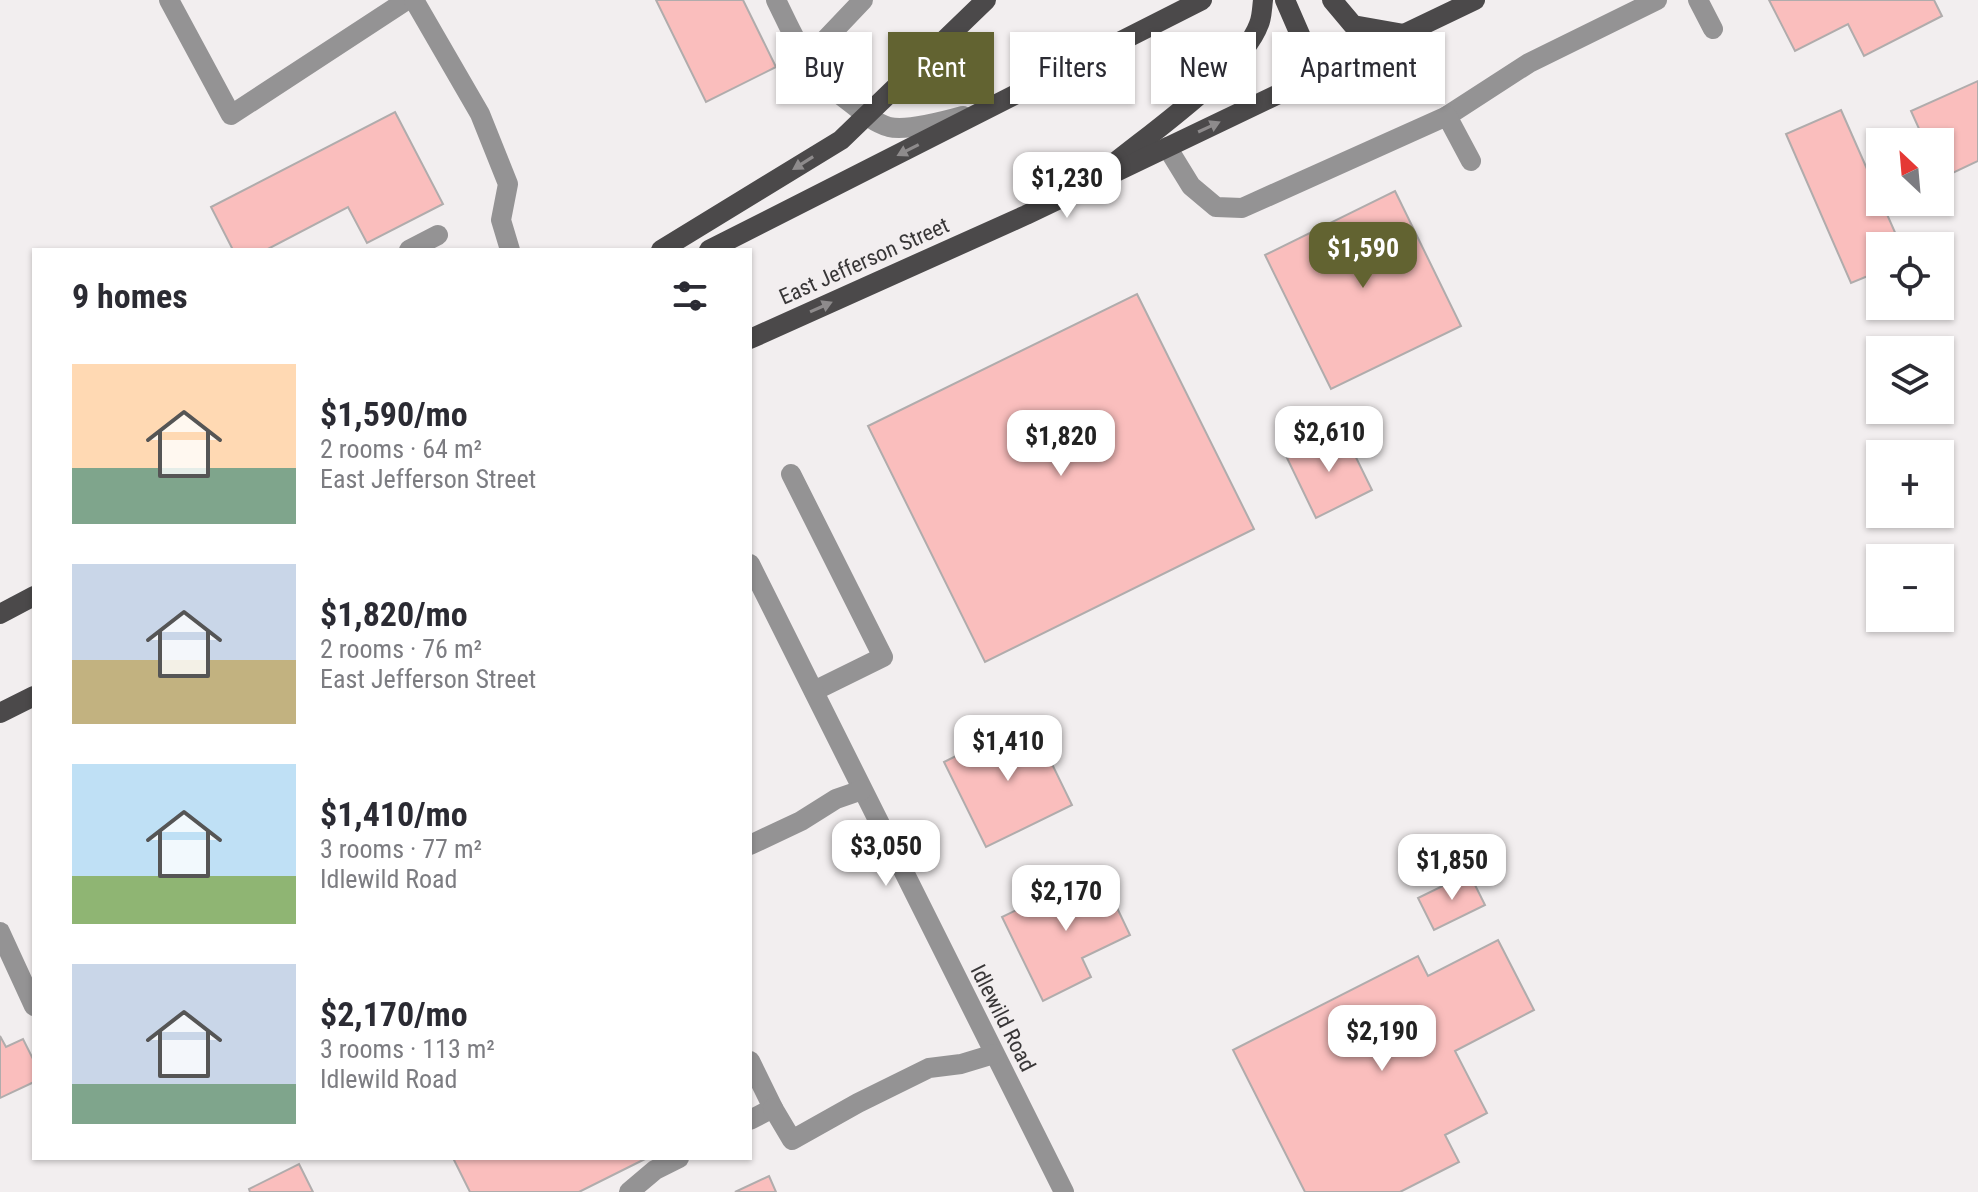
<!DOCTYPE html>
<meta charset="utf-8">
<style>
body{margin:0;font-family:"Roboto Condensed",sans-serif;background:#f2f2f3;color:#2b2b33;height:100vh;display:flex;flex-direction:column;font-size:30px;white-space:nowrap}
*{box-sizing:border-box;margin:0}
p{font-size:26px;color:#7c7c81}
.icon{flex:none;width:44px;height:44px;fill:none;stroke:currentColor;stroke-width:2;stroke-linecap:round;stroke-linejoin:round}
.map{position:relative;flex:1;overflow:hidden}
.panel{position:absolute;left:32px;top:248px;width:720px;height:912px;display:flex;flex-direction:column;background:#fff;border-radius:0px;box-shadow:0 2px 6px #0004}
.panel>*{flex:none}
.top-card{position:absolute;left:776px;top:32px;width:760px;height:72px;display:flex;gap:16px}
.needle{width:52px;rotate:334deg}
.controls{position:absolute;left:1866px;top:128px;display:grid;gap:16px}
.controls a{display:grid;place-items:center;width:88px;height:88px;border-radius:0px;background:#fff;box-shadow:0 2px 6px #0004;font-size:40px}
.price{position:absolute;translate:-50% -68px;padding:0 18px;border-radius:16px;background:#fff;color:#222;font-size:26px;line-height:52px;filter:drop-shadow(0 2px 4px #0008)}
.price::after{content:'';position:absolute;left:50%;top:48px;width:24px;height:18px;margin-left:-12px;background:inherit;clip-path:polygon(0 0,100% 0,50% 100%)}
.price.active{background:#626331;color:#fff}
ul{padding:0;list-style:none}
li{display:flex;align-items:center;gap:24px;height:200px;padding:0 40px}
li span{display:grid;place-items:center;flex:none;width:224px;height:160px;border-radius:0px;color:#555}
li>.icon{margin-inline-start:auto}
span .icon{width:96px;height:96px;fill:#fffc;stroke-width:1}
li b{font-size:34px}
h2{display:flex;justify-content:space-between;align-items:center;height:96px;padding:0 40px;font-size:34px}
.pill{padding:0 28px;border-radius:0px;background:#fff;box-shadow:0 2px 6px #0004;font-size:28px;line-height:72px}
.pill.active{background:#626331;color:#fff}
.map>svg:first-child{display:block}
.building{fill:#fabebd;stroke:#b0acac;stroke-width:2}
.lines{fill:none;stroke-linecap:round;stroke-linejoin:round}
.minor{stroke:#949394;stroke-width:20}
.major{stroke:#4b494a;stroke-width:20}
.oneway{fill:#8e8b8c}
.labels{text-anchor:middle;dominant-baseline:central;stroke-width:6;stroke-linejoin:round;paint-order:stroke}
.street-label{font-size:22px;fill:#383637;stroke:#f2eeef}
</style>
<div class="map">
<svg width="1978" height="1192" viewBox="0 0 1978 1192">
<rect width="100%" height="100%" fill="#f2eeef"/>
<!-- building -->
<g class="building">
<path d="M656,0H743L776,67L706,102Z"/>
<path d="M1769,0H1934L1942,16L1864,56L1848,24L1795,51Z"/>
<path d="M1978,81V161L1942,178L1940,142H1925L1911,111Z"/>
<path d="M1841,110L1901,246H1880V271L1851,283L1786,134Z"/>
<path d="M395,112L443,204L367,243L348,207L266,250H233L211,207Z"/>
<path d="M1395,191L1461,326L1331,389L1265,255Z"/>
<path d="M1137,294L1254,529L985,662L868,426Z"/>
<path d="M1343,431L1372,490L1316,518L1287,458Z"/>
<path d="M1030,719L1072,805L986,847L944,762Z"/>
<path d="M1099,870L1130,935L1082,958L1091,977L1043,1001L1002,917Z"/>
<path d="M1469,873L1485,905L1434,930L1418,898Z"/>
<path d="M1498,940L1534,1010L1455,1051L1487,1113L1445,1135L1459,1162L1400,1192H1305L1233,1050L1418,956L1428,976Z"/>
<path d="M0,1036L6,1047L23,1039L34,1061V1082L0,1098Z"/>
<path d="M453,1158H647L579,1192H470Z"/>
<path d="M299,1164L313,1192H250L249,1189Z"/>
<path d="M769,1176L776,1192H735Z"/>
</g>
<g class="lines">
<!-- minor -->
<g class="minor">
<path d="M169,0L231,115L407,0"/>
<path d="M414,0L480,114L508,184L501,220L510,250"/>
<path d="M776,0C800,49 807,71 852,104C863,113 875,123 889,127C906,131 945,121 963,116"/>
<path d="M1698,0L1713,29"/>
<path d="M806,60L863,0"/>
<path d="M1447,116L1529,63L1657,0"/>
<path d="M1167,147L1191,186L1216,207L1242,208L1447,116L1471,161"/>
<path d="M409,250L438,235"/>
<path d="M791,474L883,657L814,691"/>
<path d="M750,564L1064,1192"/>
<path d="M750,845L801,821L836,799L862,790"/>
<path d="M0,932L34,1006"/>
<path d="M750,1061L773,1108L750,1120"/>
<path d="M773,1108L792,1140L858,1103L929,1068L961,1064L994,1054"/>
<path d="M629,1192L655,1170L679,1158"/>
</g>
<!-- major -->
<g class="major">
<path d="M1285,0L1318,76"/>
<path d="M1332,0L1353,25L1404,34"/>
<path d="M1113,164C1151,133 1243,69 1259,24C1262,17 1262,8 1263,0"/>
<path d="M661,250L841,140L986,0"/>
<path d="M709,250L1202,0"/>
<path d="M750,339L1026,215L1475,0"/>
<path d="M0,614L34,596"/>
<path d="M0,713L34,696"/>
</g>
</g>
<!-- one-way arrows -->
<defs><path id="oneway-solid" d="M-6-.8H1V-3.2L6.5 0L1 3.2V.8H-6Z" transform="scale(2)"/></defs>
<g class="oneway">
<use href="#oneway-solid" transform="translate(1209 127) rotate(-25)"/>
<use href="#oneway-solid" transform="translate(908 150) rotate(153)"/>
<use href="#oneway-solid" transform="translate(803 163) rotate(148)"/>
<use href="#oneway-solid" transform="translate(821 307) rotate(-24)"/>
</g>
<g class="labels">
<!-- street labels -->
<g class="street-label">
<text transform="translate(864 261) rotate(-24)">East Jefferson Street</text>
<text transform="translate(1003 1018) rotate(63)">Idlewild Road</text>
</g>
</g>
</svg>
<div class="controls">
<a><svg class="needle" viewBox="-14 -14 28 28"><path d="M0-13l5 13h-10z" fill="#e53935"/><path d="M0 13l5-13h-10z" fill="#7c7c81"/></svg></a>
<a><svg class="icon" aria-label="locate" viewBox="0 0 24 24"><circle cx="12" cy="12" r="6"/><path d="M12 2v4M12 18v4M2 12h4M18 12h4"/></svg></a>
<a><svg class="icon" aria-label="layers" viewBox="0 0 24 24"><path d="M12 4l9 5-9 5-9-5zM3 14l9 5 9-5"/></svg></a>
<a>+</a>
<a>−</a>
</div>
<b class="price" style="left:1067px;top:220px">$1,230</b>
<b class="price active" style="left:1363px;top:290px">$1,590</b>
<b class="price" style="left:1329px;top:474px">$2,610</b>
<b class="price" style="left:1061px;top:478px">$1,820</b>
<b class="price" style="left:1008px;top:783px">$1,410</b>
<b class="price" style="left:886px;top:888px">$3,050</b>
<b class="price" style="left:1452px;top:902px">$1,850</b>
<b class="price" style="left:1066px;top:933px">$2,170</b>
<b class="price" style="left:1382px;top:1073px">$2,190</b>
<div class="top-card">
<a class="pill">Buy</a>
<a class="pill active">Rent</a>
<a class="pill">Filters</a>
<a class="pill">New</a>
<a class="pill">Apartment</a>
</div>
<section class="panel">
<h2>9 homes<svg class="icon" aria-label="filters" viewBox="0 0 24 24"><path d="M4 7h16M4 17h16"/><circle cx="9" cy="7" r="2"/><circle cx="15" cy="17" r="2"/></svg></h2>
<ul>
<li><span style="background:linear-gradient(#ffd9b3 65%,#7fa58c 0)"><svg class="icon" aria-label="home" viewBox="0 0 24 24"><path d="M3 11l9-7 9 7M6 9v11h12V9"/></svg></span><div><b>$1,590/mo</b><p>2 rooms · 64 m²</p><p>East Jefferson Street</p></div></li>
<li><span style="background:linear-gradient(#c9d6e8 60%,#c2b280 0)"><svg class="icon" aria-label="home" viewBox="0 0 24 24"><path d="M3 11l9-7 9 7M6 9v11h12V9"/></svg></span><div><b>$1,820/mo</b><p>2 rooms · 76 m²</p><p>East Jefferson Street</p></div></li>
<li><span style="background:linear-gradient(#bfe0f5 70%,#8fb573 0)"><svg class="icon" aria-label="home" viewBox="0 0 24 24"><path d="M3 11l9-7 9 7M6 9v11h12V9"/></svg></span><div><b>$1,410/mo</b><p>3 rooms · 77 m²</p><p>Idlewild Road</p></div></li>
<li><span style="background:linear-gradient(#c9d6e8 75%,#7fa58c 0)"><svg class="icon" aria-label="home" viewBox="0 0 24 24"><path d="M3 11l9-7 9 7M6 9v11h12V9"/></svg></span><div><b>$2,170/mo</b><p>3 rooms · 113 m²</p><p>Idlewild Road</p></div></li>
</ul>
</section>
</div>
